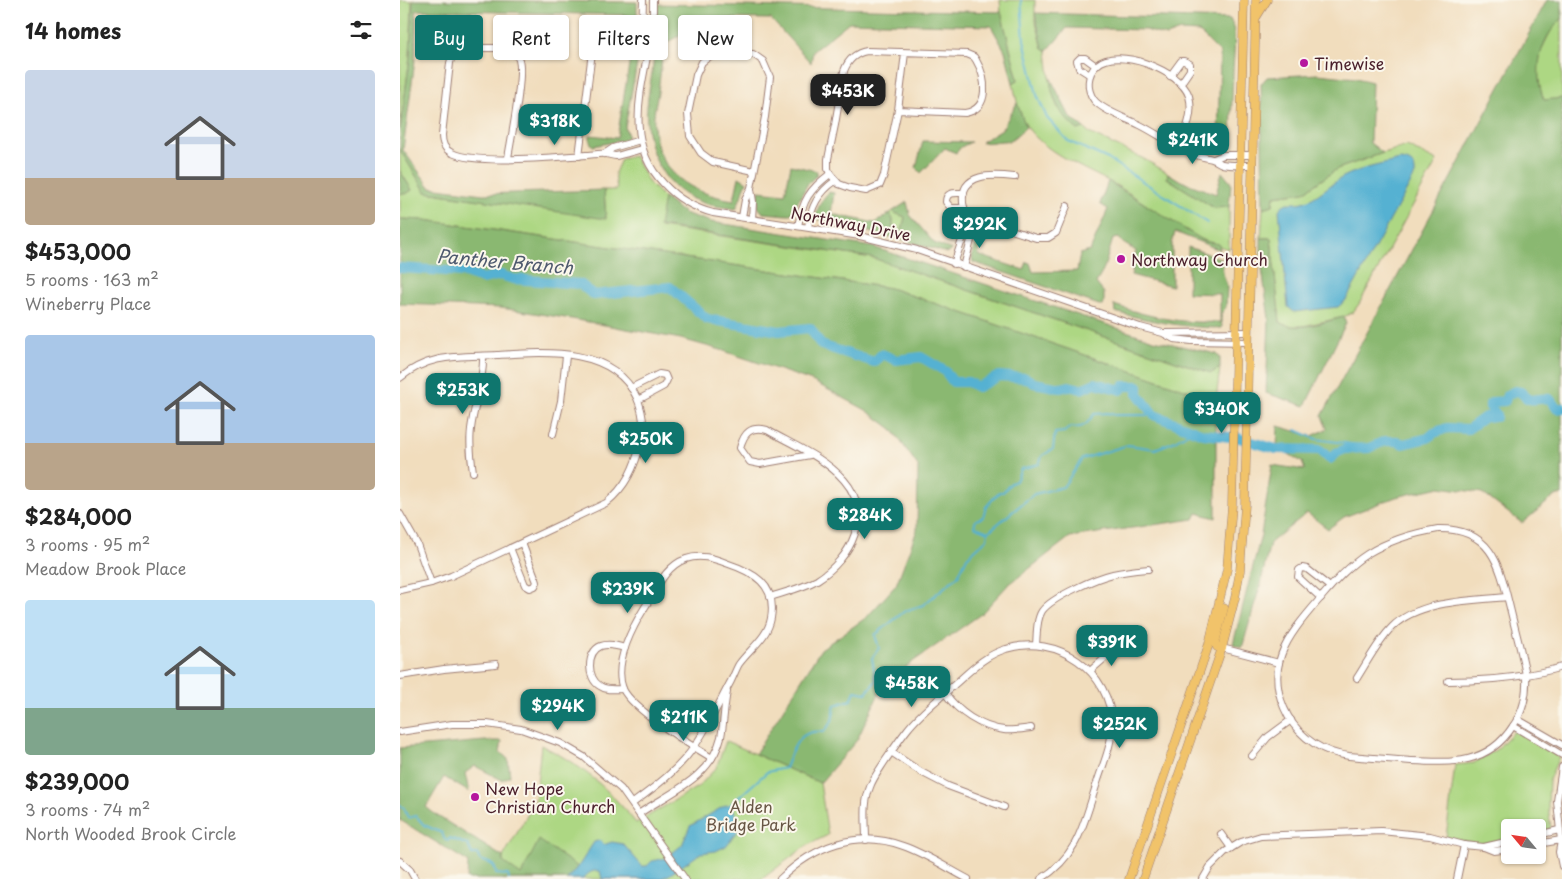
<!DOCTYPE html>
<meta charset="utf-8">
<style>
body{margin:0;font-family:"Playpen Sans",sans-serif;background:#f6f6f6;color:#222;height:100vh;display:flex;flex-direction:column;font-size:19px;white-space:nowrap}
*{box-sizing:border-box;margin:0}
p{font-size:16px;color:#767676}
.icon{flex:none;width:28px;height:28px;fill:none;stroke:currentColor;stroke-width:2;stroke-linecap:round;stroke-linejoin:round}
.map{position:relative;flex:1;overflow:hidden}
.sheet{display:flex;flex-direction:column;background:#fff;width:400px}
.sheet>*{flex:none}
.hud{position:absolute;left:15px;top:15px;width:475px;height:45px;display:flex;gap:10px}
.needle{width:32px;rotate:299deg}
.controls{position:absolute;left:1101px;top:819px;display:grid;gap:10px}
.controls a{display:grid;place-items:center;width:45px;height:45px;border-radius:5px;background:#fff;box-shadow:0 1px 4px #0004;font-size:25px}
.price{position:absolute;translate:-50% -42px;padding:0 11px;border-radius:10px;background:#0f766e;color:#fff;font-size:16px;line-height:32px;filter:drop-shadow(0 1px 2px #0008)}
.price::after{content:'';position:absolute;left:50%;top:30px;width:15px;height:11px;margin-left:-8px;background:inherit;clip-path:polygon(0 0,100% 0,50% 100%)}
.price.active{background:#222;color:#fff}
ul{padding:0;list-style:none}
li{display:grid;align-content:center;gap:10px;height:265px;padding:0 25px}
li span{display:grid;place-items:center;height:155px;border-radius:5px;color:#555}
li>.icon{margin-inline-start:auto}
span .icon{width:90px;height:90px;fill:#fffc;stroke-width:1}
li b{font-size:21px}
h2{display:flex;justify-content:space-between;align-items:center;height:60px;padding:0 25px;font-size:21px}
.chip{padding:0 18px;border-radius:5px;background:#fff;box-shadow:0 1px 4px #0004;font-size:18px;line-height:45px}
.chip.active{background:#0f766e;color:#fff}
main{display:flex;flex:1;min-height:0}
.map>svg:first-child{display:block}
.green{fill:#add783;stroke:#7c7b57}
.forest{fill:#8ab871;stroke:#6a6c4e}
.water{fill:#54b1d2;stroke:#4f687e}
.lines{fill:none;stroke-linecap:round;stroke-linejoin:round}
.stream{stroke:#54b1d2;stroke-width:2}
.river{stroke:#54b1d2;stroke-width:10}
.minor-casing{stroke:#9e7e74;stroke-width:8}
.major-casing{stroke:#9e7e74;stroke-width:9}
.minor{stroke:#fff;stroke-width:6}
.major{stroke:#f1c36a;stroke-width:8}
.poi-dot{fill:#b5179e;stroke:#fbf7ec;stroke-width:2}
.labels{text-anchor:middle;dominant-baseline:central;stroke-width:4;stroke-linejoin:round;paint-order:stroke}
.poi-label{font-size:16px;fill:#4a1f2b;stroke:#fbf7ec;text-anchor:start}
.street-label{font-size:16px;fill:#4a1f2b;stroke:#fbf7ec}
.park-label{font-size:16px;fill:#685645;stroke:#fbf7ec}
.water-label{font-size:18px;font-style:italic;fill:#4e596e;stroke:#fbf7ec}
</style>
<main>
<section class="sheet">
<h2>14 homes<svg class="icon" aria-label="filters" viewBox="0 0 24 24"><path d="M4 7h16M4 17h16"/><circle cx="9" cy="7" r="2"/><circle cx="15" cy="17" r="2"/></svg></h2>
<ul>
<li><span style="background:linear-gradient(#c9d6e8 70%,#b9a48a 0)"><svg class="icon" aria-label="home" viewBox="0 0 24 24"><path d="M3 11l9-7 9 7M6 9v11h12V9"/></svg></span><div><b>$453,000</b><p>5 rooms · 163 m²</p><p>Wineberry Place</p></div></li>
<li><span style="background:linear-gradient(#a9c7e8 70%,#b9a48a 0)"><svg class="icon" aria-label="home" viewBox="0 0 24 24"><path d="M3 11l9-7 9 7M6 9v11h12V9"/></svg></span><div><b>$284,000</b><p>3 rooms · 95 m²</p><p>Meadow Brook Place</p></div></li>
<li><span style="background:linear-gradient(#bfe0f5 70%,#7fa58c 0)"><svg class="icon" aria-label="home" viewBox="0 0 24 24"><path d="M3 11l9-7 9 7M6 9v11h12V9"/></svg></span><div><b>$239,000</b><p>3 rooms · 74 m²</p><p>North Wooded Brook Circle</p></div></li>
</ul>
</section>
<div class="map">
<svg width="1162" height="879" viewBox="0 0 1162 879">
<rect width="100%" height="100%" fill="#fbf7ec"/>
<filter id="ink" filterUnits="userSpaceOnUse"><feTurbulence type="fractalNoise" baseFrequency=".02" numOctaves="2"/><feDisplacementMap in="SourceGraphic" scale="10" xChannelSelector="R" yChannelSelector="G"/><feConvolveMatrix kernelMatrix="1 2 1 2 8 2 1 2 1" color-interpolation-filters="sRGB"/></filter>
<filter id="wash" filterUnits="userSpaceOnUse"><feTurbulence type="fractalNoise" baseFrequency=".0096" numOctaves="4" result="noise"/><feDisplacementMap in="SourceGraphic" scale="20" xChannelSelector="R" yChannelSelector="G"/><feGaussianBlur stdDeviation="1.12" result="paint"/><feColorMatrix in="noise" values="0 0 0 0 0 0 0 0 0 0 0 0 0 0 0 0 0 1.4 0 .05"/><feComposite in="paint" operator="in"/></filter>
<g filter="url(#wash)">
<rect width="100%" height="100%" fill="#f1ddbd"/>
<!-- green -->
<g class="green">
<path d="M0,0L12,1L10,57L0,131Z"/>
<path d="M600,0H635V18L643,49L647,51L651,85L657,106L678,130L684,128L691,134L744,159L768,173L767,178L814,208L829,207V249C790,240 754,208 719,187C690,170 648,156 627,127C619,116 616,97 613,83L618,80L601,12Z"/>
<path d="M1162,8V140L1123,87Z"/>
<path d="M1007,146L1037,161L959,304L953,312L944,317L903,326H887L880,322L871,238H861L863,208L873,205L874,196L904,192L937,169L983,153Z"/>
<path d="M0,150L26,192L206,218L204,190H217L215,173L221,159L234,156L249,183L264,198L260,227L473,258L811,373L820,368L816,400L490,288L25,220L0,219V193L6,194L12,190L0,171Z"/>
<path d="M493,211L495,213L505,217L500,239L490,237L493,234V220L490,213Z"/>
<path d="M1115,730L1159,757L1149,780L1148,805L1151,829L1138,832V828H1110V838L1079,844L1046,837L1055,765L1074,763L1097,749Z"/>
<path d="M326,741L420,783L428,835L406,846L362,879H102L103,857L135,802L141,745C183,766 207,787 236,823L299,786L316,768Z"/>
</g>
<!-- forest -->
<g class="forest">
<path d="M13,0L237,2V27L233,44L237,64L225,127L228,136L225,140L193,146L190,142V135L217,138L229,65L230,47L227,15L16,10L15,60L3,150L30,187L83,194L204,190L206,219L26,192L0,150V131L10,57Z"/>
<path d="M1147,0H1162V19C1139,39 1133,72 1144,100L1162,98V495L1155,496L1122,523L1082,493L1040,487L996,497L944,517L928,529L907,513L870,543L860,586L842,648L833,644L861,535L872,465L905,470L902,462L877,447L878,426L912,436L927,429L922,416Z"/>
<path d="M257,4L601,12L618,80L613,83L605,51L591,26L449,22L413,51L411,63L371,19L305,18L263,46C262,61 260,76 258,92C256,103 253,114 254,126C257,173 291,194 334,200L339,177L347,182L336,209C323,207 310,206 298,201C265,189 249,155 247,123C245,104 251,84 253,65C256,45 256,24 257,4Z"/>
<path d="M635,13L830,19C838,33 833,57 833,74C832,96 831,119 832,141C822,153 814,149 801,145L804,142L818,141L820,53L799,32L780,31L766,36L746,30L667,28L647,51L643,49Z"/>
<path d="M918,74L956,78L972,82L970,143L983,153L937,169L904,192L874,196L873,205L863,208L861,84L867,77Z"/>
<path d="M650,77L670,117L684,128L678,130C661,117 651,99 650,77Z"/>
<path d="M617,103L626,127L610,141C600,140 589,144 581,142L602,129Z"/>
<path d="M523,141L571,142L561,147L556,153L545,148L521,173L516,168Z"/>
<path d="M391,165L417,171L416,176L408,183L392,213L388,215L363,213L358,207L359,191L385,194Z"/>
<path d="M0,171L12,190L6,194L0,193Z"/>
<path d="M822,172L831,183L829,207L814,208L767,178L768,173L781,181L816,194Z"/>
<path d="M708,181L804,241L819,244L820,250L775,232L772,244V286L731,275L736,251L723,243L719,238L713,239L703,271L696,283L704,293V301L702,306L573,262L572,257L579,234L585,233L578,255L624,270L627,262L630,263L633,272L677,271L680,254L690,251L708,209L700,204Z"/>
<path d="M429,192L434,193L431,214L475,223L490,213L493,220V234L490,237L416,219C416,209 422,199 429,192Z"/>
<path d="M264,198L284,213L311,222L473,247L729,332L754,340L817,354L820,358V368L811,373L473,258L259,226Z"/>
<path d="M507,202L510,215L534,243L552,250L547,253L500,239L505,217L495,213L493,211Z"/>
<path d="M0,219L25,220L490,288L816,400V518L797,513L794,519L670,537L607,586L581,614L511,663L481,689L457,740L420,783L355,754L421,649L467,617L496,585L517,530L518,466L492,429L466,410L412,381L321,350L281,339L172,319L101,308L0,304Z"/>
<path d="M861,238H871L880,322C897,333 925,321 944,317L946,323L905,406L866,393L869,319L861,262Z"/>
<path d="M788,247L822,259L823,273L827,287L826,307L821,314L822,328C785,328 751,321 715,312L714,305C750,317 781,324 820,322V294L788,293Z"/>
<path d="M85,741H102L100,752L108,759L110,776L102,780L75,766L65,773L69,792L44,777L26,807L36,815L103,857V862L121,875L139,840L178,867L167,879H67L68,862L0,820V748Z"/>
</g>
<!-- water -->
<g class="water">
<path d="M1000,160C1010,161 1016,164 1015,175L946,300L938,307L894,312L888,307L879,210C886,199 892,205 903,202C917,198 930,184 943,177C960,168 981,165 1000,160Z"/>
<path d="M326,805H332L338,821L339,826L337,832L326,846L316,851L301,853L269,875L260,879H202L200,871C192,870 188,873 183,879H167L180,864L194,842L201,840L203,845L212,842L223,844L242,866H247L252,861L266,858L282,845L290,826Z"/>
</g>
<g class="lines">
<!-- stream -->
<g class="stream">
<path d="M621,0L624,40L637,95L647,118L668,141L708,159L807,223"/>
<path d="M896,430L916,439L973,447"/>
<path d="M588,532L634,494L663,487L682,459L728,445L755,449L773,442L793,430"/>
<path d="M0,806L4,808L8,818L16,816L24,825L42,833L44,838L48,841L50,838L68,845L72,854H77L80,860C89,863 96,863 96,874L108,875L109,879"/>
<path d="M329,806L367,772L385,768C393,749 398,728 424,732L432,721L435,705L451,700L455,691L466,693L476,681L472,658L479,648L475,635L505,611L523,605L558,576L567,557L587,539L588,532L574,526L576,520L583,517L586,507L599,492H603L611,483L616,481L621,469L639,464L642,456L653,449L655,433L664,432L671,427C684,429 687,424 694,414L707,413L715,415H754"/>
</g>
<!-- river -->
<path class="river" d="M0,268L62,272L82,279L101,275L113,279L180,284L194,295L270,287L307,319L379,331L410,328L421,345L474,362L482,354L496,360L521,357L545,371L553,382H568L578,387L599,376L626,378L634,383L661,388L669,386L681,389L695,383L721,390L723,386H738V394L754,415L803,434L839,438L876,449L920,450L930,459L936,453L945,449L969,448L985,441H997L1003,444L1028,438L1034,433L1047,428L1068,429L1085,417H1096V414L1090,407V404L1093,402L1105,401L1107,395L1115,391L1121,392C1131,406 1137,396 1150,399L1157,409L1162,408"/>
</g>
</g>
<g filter="url(#ink)">
<g class="lines">
<!-- minor casing -->
<g class="minor-casing">
<g id="minor">
<path d="M243,0L242,35L246,55"/>
<path d="M253,0C253,11 253,23 252,35C251,42 248,50 247,57C238,102 228,147 264,184C277,198 294,208 313,213L460,236L517,250L740,327L763,333L774,339L792,341L849,342"/>
<path d="M690,75L679,68L677,61L680,58H685L696,66"/>
<path d="M770,76L781,61H784L790,64V70L781,83"/>
<path d="M498,110L565,113C591,109 586,77 576,60L574,57L567,54L467,51C455,53 448,60 444,71L435,125L428,159V169L430,174L439,184L450,188L466,191L480,185L484,175L498,110L505,53"/>
<path d="M779,147C786,131 794,113 789,96C781,71 717,46 697,65C687,74 686,89 694,100C703,111 728,119 740,125C758,134 775,147 794,154C800,157 806,157 812,159C816,160 819,163 822,164C831,166 843,165 853,165"/>
<path d="M204,154L213,148L240,140"/>
<path d="M179,156L192,52"/>
<path d="M108,158C111,139 124,76 119,60C117,53 112,50 105,48H61L52,56L50,63L42,135C42,143 44,149 52,153C77,165 155,157 186,155C192,155 199,153 205,154C209,154 212,156 216,156C225,154 234,151 242,149"/>
<path d="M814,159L823,155H853"/>
<path d="M351,189L353,202L352,219"/>
<path d="M564,193C555,193 546,191 546,202L551,208H564"/>
<path d="M342,217L345,200L351,188L365,117L370,77L363,61L353,54L320,52L313,54L302,62L296,75L288,114L290,136L301,153L313,162L354,171"/>
<path d="M575,225H596L636,238H648L656,233L667,206"/>
<path d="M575,225L568,222C567,216 564,209 563,203C560,171 595,175 615,177"/>
<path d="M398,226C403,200 409,190 430,174"/>
<path d="M408,227C411,207 418,193 435,181"/>
<path d="M554,264L568,222"/>
<path d="M564,267L575,225"/>
<path d="M765,333L849,332"/>
<path d="M0,378C30,353 60,357 97,355C145,352 213,346 237,398C243,412 245,427 241,442C235,467 226,487 206,503L51,576L31,583L0,590"/>
<path d="M231,388L259,374L265,375L267,380L264,386L238,400"/>
<path d="M153,434L161,401L166,356"/>
<path d="M73,472C71,458 69,444 71,429C74,404 84,381 83,356"/>
<path d="M0,514L17,544L31,583"/>
<path d="M1038,529C1094,528 1100,568 1111,612C1116,633 1122,654 1126,675C1127,694 1124,711 1113,726C1088,765 1052,763 1011,761C990,759 970,758 949,756C924,753 901,739 888,716C862,668 887,637 918,601C933,584 947,567 967,554C988,541 1014,533 1038,529Z"/>
<path d="M110,548L125,585L130,588L135,586L137,582L122,543"/>
<path d="M370,597C385,592 403,588 417,580C451,559 474,514 444,480C424,457 393,445 367,430C351,426 344,432 340,448L350,462L360,464L410,455"/>
<path d="M921,598L898,577L899,570L902,568L907,569L930,587"/>
<path d="M636,645C637,635 636,620 642,611C652,597 696,578 713,574C725,571 737,570 748,569"/>
<path d="M822,648L879,663"/>
<path d="M690,671L705,658L727,651"/>
<path d="M0,676L44,669L96,664"/>
<path d="M957,678C968,661 978,641 992,627C1019,600 1071,601 1107,597"/>
<path d="M1048,681C1087,681 1124,678 1162,667"/>
<path d="M223,689C215,689 207,691 200,686C187,679 186,652 201,646C209,643 218,646 225,648"/>
<path d="M545,693C558,712 580,727 604,730C612,731 623,729 631,728"/>
<path d="M1117,719L1162,745"/>
<path d="M1113,726L1162,755"/>
<path d="M0,732L52,724H87L121,729L160,743L184,757L221,789L285,879"/>
<path d="M491,752L521,772L548,786L604,807"/>
<path d="M852,756L868,737L891,720"/>
<path d="M1162,767L1157,801L1161,841L1159,852L1162,866"/>
<path d="M233,803C255,787 278,770 294,747C308,727 319,703 331,681C334,675 336,669 339,664C350,649 368,637 371,618C377,584 353,572 326,563C313,558 300,554 286,559C265,566 256,590 245,607C232,628 213,663 223,689C232,709 293,747 312,758"/>
<path d="M240,813C271,792 311,778 321,737C324,722 324,706 327,692"/>
<path d="M821,834L831,848"/>
<path d="M1138,835L1159,830"/>
<path d="M466,840C466,822 463,804 470,787C473,778 480,769 485,761C492,751 499,740 507,730C520,713 538,700 554,685C570,671 585,655 606,649C657,633 711,671 712,725C712,744 704,762 698,780C684,821 680,854 641,879"/>
<path d="M1138,844L1161,840"/>
<path d="M1084,847L1110,841"/>
<path d="M0,861L10,870L15,879"/>
<path d="M380,879C414,846 457,829 503,846C526,854 547,868 568,879"/>
<path d="M803,879L810,867L825,852L841,842L861,836L981,831L1030,836L1064,845L1084,847L1094,851L1110,849"/>
<path d="M1057,879L1064,845"/>
</g>
</g>
<!-- major casing -->
<g class="major-casing">
<g id="major">
<path d="M857,16L867,0"/>
<path d="M822,648L817,647L815,643L824,608"/>
<path d="M729,879L809,644L827,569L832,505L844,0"/>
<path d="M743,879L822,648L835,598L840,571L845,505L856,0"/>
</g>
</g>
<!-- minor -->
<use href="#minor" class="minor"/>
<!-- major -->
<use href="#major" class="major"/>
</g>
</g>
<!-- markers -->
<g class="poi-dot">
<circle cx="904" cy="63" r="5"/>
<circle cx="721" cy="259" r="5"/>
<circle cx="75" cy="797" r="5"/>
</g>
<g class="labels">
<!-- poi labels -->
<g class="poi-label">
<text x="914" y="63">Timewise</text>
<text x="731" y="259">Northway Church</text>
<text x="85" y="788">New Hope<tspan x="85" dy="18">Christian Church</tspan></text>
</g>
<!-- street labels -->
<g class="street-label">
<text transform="translate(451 223) rotate(11)">Northway Drive</text>
</g>
<!-- park labels -->
<g class="park-label">
<text x="351" y="806">Alden<tspan x="351" dy="18">Bridge Park</tspan></text>
</g>
<!-- water labels -->
<g class="water-label">
<text transform="translate(105 261) rotate(5)">Panther Branch</text>
</g>
</g>
</svg>
<div class="controls">
<a><svg class="needle" viewBox="-14 -14 28 28"><path d="M0-13l5 13h-10z" fill="#e53935"/><path d="M0 13l5-13h-10z" fill="#767676"/></svg></a>
</div>
<b class="price active" style="left:448px;top:116px">$453K</b>
<b class="price" style="left:155px;top:146px">$318K</b>
<b class="price" style="left:793px;top:165px">$241K</b>
<b class="price" style="left:580px;top:249px">$292K</b>
<b class="price" style="left:63px;top:415px">$253K</b>
<b class="price" style="left:822px;top:434px">$340K</b>
<b class="price" style="left:246px;top:464px">$250K</b>
<b class="price" style="left:465px;top:540px">$284K</b>
<b class="price" style="left:228px;top:614px">$239K</b>
<b class="price" style="left:712px;top:667px">$391K</b>
<b class="price" style="left:512px;top:708px">$458K</b>
<b class="price" style="left:158px;top:731px">$294K</b>
<b class="price" style="left:284px;top:742px">$211K</b>
<b class="price" style="left:720px;top:749px">$252K</b>
<div class="hud">
<a class="chip active">Buy</a>
<a class="chip">Rent</a>
<a class="chip">Filters</a>
<a class="chip">New</a>
</div>
</div>
</main>
